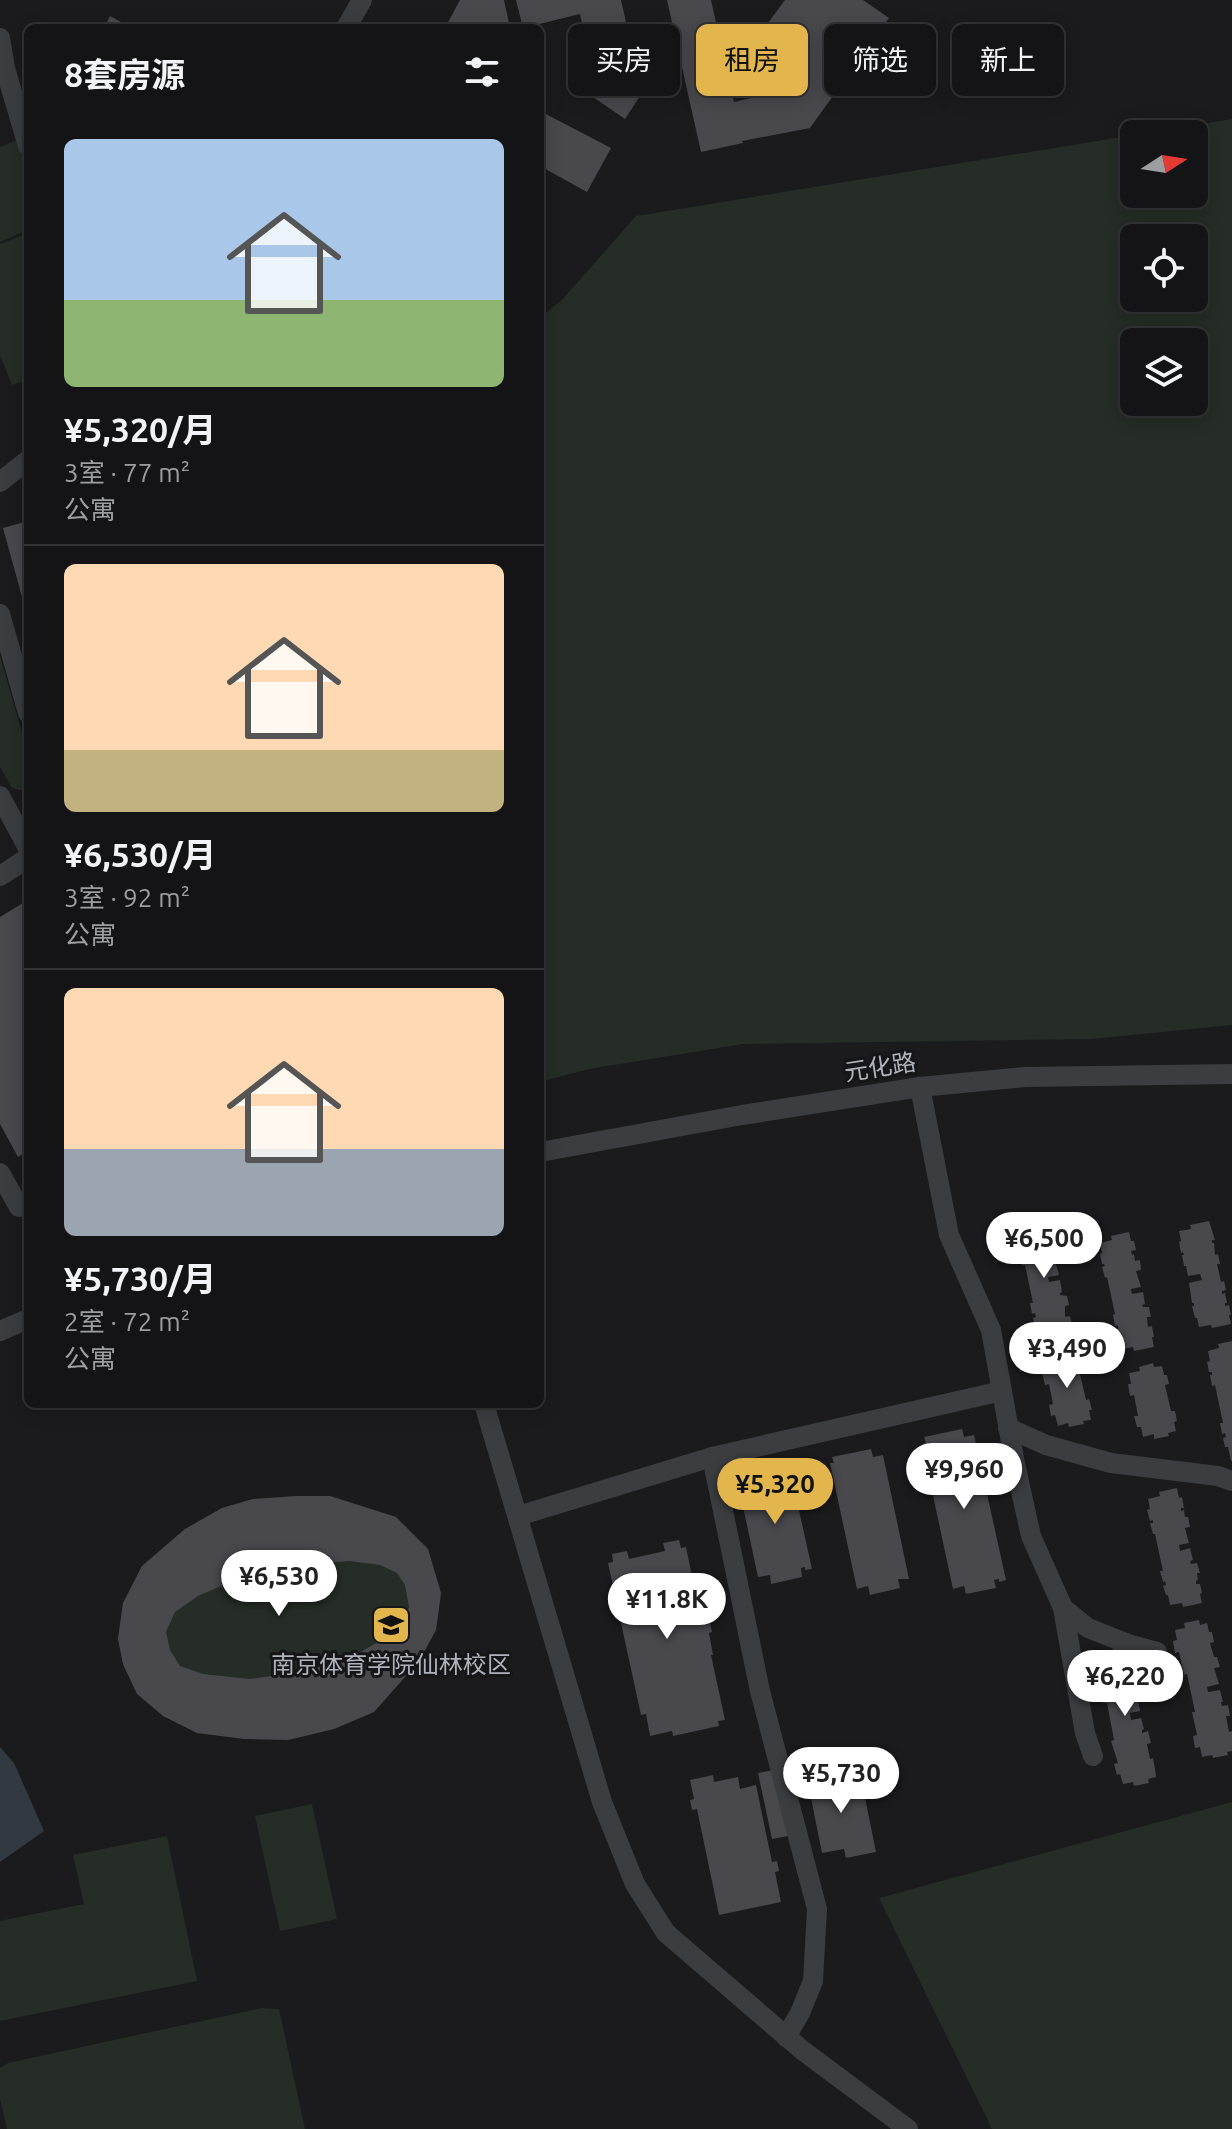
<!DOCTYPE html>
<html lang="zh">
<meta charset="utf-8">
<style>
body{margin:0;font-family:Ubuntu,"Noto Sans SC",sans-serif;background:#212123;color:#f1f3f6;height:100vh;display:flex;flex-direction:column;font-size:30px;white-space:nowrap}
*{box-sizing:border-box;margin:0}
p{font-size:26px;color:#9d9ea1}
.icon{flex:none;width:44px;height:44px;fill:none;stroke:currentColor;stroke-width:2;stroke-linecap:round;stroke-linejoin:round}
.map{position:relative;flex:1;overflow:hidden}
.details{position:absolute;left:24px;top:24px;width:520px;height:1384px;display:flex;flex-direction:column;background:#141416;border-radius:12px;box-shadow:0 4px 20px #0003,0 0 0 2px #333335}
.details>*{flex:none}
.guide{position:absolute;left:568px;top:24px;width:544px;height:72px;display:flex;gap:16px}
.needle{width:52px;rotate:78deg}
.buttons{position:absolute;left:1120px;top:120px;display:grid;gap:16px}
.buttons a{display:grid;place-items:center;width:88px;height:88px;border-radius:12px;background:#141416;box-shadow:0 4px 20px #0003,0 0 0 2px #333335;font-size:40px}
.price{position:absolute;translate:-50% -68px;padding:0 18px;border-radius:28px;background:#fff;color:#222;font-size:26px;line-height:52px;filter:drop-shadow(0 2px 4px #0008)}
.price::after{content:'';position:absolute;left:50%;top:48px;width:24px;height:18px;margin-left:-12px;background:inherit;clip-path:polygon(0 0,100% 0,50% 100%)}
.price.current{background:#e2b54d;color:#111}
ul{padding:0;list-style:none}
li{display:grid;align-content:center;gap:16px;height:424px;padding:0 40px}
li+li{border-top:2px solid #333335}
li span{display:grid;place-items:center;height:248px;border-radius:12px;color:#555}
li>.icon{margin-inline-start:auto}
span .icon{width:144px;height:144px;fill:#fffc;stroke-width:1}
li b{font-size:34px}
h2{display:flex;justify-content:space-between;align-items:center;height:96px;padding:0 40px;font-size:34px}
.chip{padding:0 28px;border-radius:12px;background:#141416;box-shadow:0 4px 20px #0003,0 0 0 2px #333335;font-size:28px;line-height:72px}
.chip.current{background:#e2b54d;color:#111}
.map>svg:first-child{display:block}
.green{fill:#252d26;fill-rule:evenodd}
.water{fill:#323940}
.building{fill:#48484d;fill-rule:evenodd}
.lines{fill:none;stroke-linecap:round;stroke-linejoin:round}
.minor{stroke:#3c3d41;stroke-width:20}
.labels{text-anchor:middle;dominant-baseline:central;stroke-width:6;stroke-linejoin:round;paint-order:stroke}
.street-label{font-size:24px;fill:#afb2bb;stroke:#161618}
.poi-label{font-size:24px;fill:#afb2bb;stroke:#161618}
</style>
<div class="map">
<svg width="1232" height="2129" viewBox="0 0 1232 2129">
<rect width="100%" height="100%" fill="#1b1b1d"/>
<!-- green -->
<g class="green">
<path d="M1232,119V1025L1092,1039L743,1044L589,1069L540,1082V317L561,301L636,216L1134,135V194H1194V134H1142ZM1134,238H1194V298H1134ZM1134,342H1194V402H1134Z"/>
<path d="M19,139L28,165V230L0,242V147Z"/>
<path d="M28,233V379L12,385L0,355V244Z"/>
<path d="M0,656L28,754V792L12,788L0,767Z"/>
<path d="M296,1496H330L396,1517L428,1549L441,1593L436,1630L419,1661L374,1712L334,1729L288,1740L137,1694L123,1664L118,1639L123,1603L142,1566L185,1529L222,1508L253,1499Z"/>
<path d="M1232,1802V2129H992L879,1898Z"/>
<path d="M312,1804L337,1919L280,1931L255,1816Z"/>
<path d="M167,1836L197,1981L0,2021V1921L84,1904L73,1855Z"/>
<path d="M262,2008L279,2009L305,2129H7L0,2099V2068L8,2063Z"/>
</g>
<!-- water -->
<path class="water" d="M0,1747L14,1763L44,1831L0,1862Z"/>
<!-- building -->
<g class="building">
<path d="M460,0H504L510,28H445Z"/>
<path d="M516,0H621L642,93L625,119L590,95L595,86L580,14L523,28Z"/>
<path d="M667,0H711L734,102L771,93V91L779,90L775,74L786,60L756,39L785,0H863L889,18L810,128L742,141L743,143L701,152Z"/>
<path d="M110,16L132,28H104Z"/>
<path d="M540,111L611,148L587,192L540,166Z"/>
<path d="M28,521V615H27L3,528Z"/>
<path d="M28,900V1151L18,1157L0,1124V917Z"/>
<path d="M1047,1220L1049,1229H1052L1053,1250L1057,1249L1060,1259L1055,1260L1059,1275L1048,1277L1049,1282L1060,1280L1062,1292L1060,1293V1295L1067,1296L1069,1305L1065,1306V1317L1070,1316L1072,1325L1069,1326L1071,1335L1052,1339L1051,1335L1040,1337L1038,1327H1035L1033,1318L1036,1317L1035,1313L1032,1314L1030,1303H1033L1025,1265L1022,1266L1020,1255H1023L1022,1252L1019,1253L1017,1242L1020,1241L1018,1231L1029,1228L1028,1224Z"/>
<path d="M1209,1221L1215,1240H1212V1243H1214L1215,1255L1218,1254L1220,1264H1217L1221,1282L1224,1281L1226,1290L1222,1291V1294L1225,1293L1227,1303H1225V1306L1229,1305L1231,1315H1229L1231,1324L1212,1328L1211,1325L1199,1327L1197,1318H1195L1192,1306H1194V1303H1192L1189,1283L1202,1280L1200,1274L1188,1276L1186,1266H1184L1182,1255H1184L1183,1252L1181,1253L1179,1242L1181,1241L1179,1231L1191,1229L1190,1225Z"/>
<path d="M1129,1232L1131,1241H1134L1136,1250L1131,1251L1132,1255L1134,1254L1135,1261L1140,1260L1141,1270L1136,1271L1141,1287L1131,1289L1132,1294L1143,1292L1145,1304L1142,1305L1143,1307H1149L1151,1317H1147L1148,1327L1152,1326L1154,1337H1152L1154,1347L1134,1351L1133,1347L1122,1349L1120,1339H1118L1116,1330L1118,1329V1325L1115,1326L1113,1315L1115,1314L1107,1277L1105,1278L1102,1267L1105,1266L1104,1264H1102L1100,1254L1102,1253L1100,1243L1112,1240L1111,1236Z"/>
<path d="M1232,1341V1461H1231L1228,1447H1225L1223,1438L1226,1437L1225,1433L1222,1434L1220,1423H1223L1215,1385L1212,1386L1210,1375H1212V1372H1209L1207,1362L1210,1361L1208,1351L1219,1348L1218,1344Z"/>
<path d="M1068,1353L1069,1356L1077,1355L1079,1364L1082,1363L1084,1373L1080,1374L1086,1400L1089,1399L1092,1410H1089L1091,1420L1083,1421L1084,1424L1069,1427L1068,1423L1058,1426L1055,1415L1051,1416L1049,1405L1053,1404L1049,1384L1045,1385L1042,1373L1046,1372L1044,1362L1055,1359L1054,1356Z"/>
<path d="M1153,1363L1154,1367L1162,1366L1164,1375H1167L1169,1384L1165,1385L1171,1411H1175L1177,1421L1174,1422L1176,1431L1168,1433L1169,1436L1154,1439V1434L1143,1437L1141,1427H1137L1134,1416H1138L1134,1395L1130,1396L1128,1384H1131L1129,1373L1140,1371L1139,1367Z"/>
<path d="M962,1429L964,1437L974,1435L1006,1580L999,1582V1579L994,1580L996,1588L966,1594L964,1586L953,1589L922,1444L926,1443L924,1437Z"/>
<path d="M871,1449L873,1457L883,1455L909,1579H898L900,1588L870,1595L868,1586L857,1589L830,1463H834L832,1457Z"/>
<path d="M779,1468L781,1476L791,1474L812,1569L805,1570V1567L801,1568L802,1577L771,1584L770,1575L758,1577L738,1483L742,1482L741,1477Z"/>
<path d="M1177,1488L1179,1498L1182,1497L1184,1508H1181V1511L1184,1510L1185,1517H1188L1190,1527L1185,1528L1189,1543L1179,1545L1180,1551L1190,1548L1193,1560L1190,1561L1191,1564L1197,1563L1200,1573H1197L1198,1580L1196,1581V1584H1200L1202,1593L1200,1594L1202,1603L1183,1607L1182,1603L1170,1605L1168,1595H1166L1163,1586L1166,1585L1165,1581L1163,1582L1160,1571H1163L1155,1534H1153L1150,1523H1153V1520L1150,1521L1147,1510L1150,1509L1148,1499L1160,1496L1159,1492Z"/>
<path d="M296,1496H330L396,1517L428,1549L441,1593L436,1630L419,1661L374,1712L334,1729L288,1740L244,1739L197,1733L163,1716L137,1694L123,1664L118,1639L123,1603L142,1566L185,1529L222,1508L253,1499ZM350,1561L380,1565L397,1573L405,1585L409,1607L402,1623L387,1637L357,1654L310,1670L250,1679L203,1674L180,1666L170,1650L166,1632L175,1612L198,1596L256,1571L305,1564Z"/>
<path d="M679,1540L681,1548L686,1547L699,1610L707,1608L712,1632L709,1633L713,1655H711L725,1720L718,1721L719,1726L673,1736L672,1731L650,1736L646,1714L641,1715L608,1563L613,1562L612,1554L627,1551L629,1559L665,1551L663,1543Z"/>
<path d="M1199,1620L1200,1625L1207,1623L1209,1632H1212L1214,1642L1210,1643L1214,1657H1217L1220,1667L1214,1668L1219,1684L1207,1687L1208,1692L1220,1690L1223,1702H1221L1222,1706L1228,1705L1230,1716H1226L1229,1732L1232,1731V1751L1227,1752L1228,1755L1213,1758L1212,1755L1202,1757L1200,1747L1195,1748L1193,1736L1197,1735L1192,1712H1195L1187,1674L1184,1675L1179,1652L1175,1653L1173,1641L1177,1640L1175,1630L1185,1628L1184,1623Z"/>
<path d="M1120,1648L1121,1652L1128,1651L1130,1660L1133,1659L1135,1668L1131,1669L1135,1685H1138L1141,1695L1135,1697L1136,1700H1138L1140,1711L1130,1713L1131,1720L1141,1718L1144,1729L1142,1730V1733L1148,1731L1151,1743L1147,1744L1150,1759L1153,1758L1155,1769L1156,1777L1148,1779L1149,1783L1134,1786L1133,1782L1123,1784L1120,1774L1117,1775L1114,1764L1118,1763L1111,1741L1114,1740L1107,1703H1103L1100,1692H1103L1101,1680L1096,1681L1094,1669L1098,1668L1096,1658L1106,1655L1105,1651Z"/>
<path d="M774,1770L788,1836L772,1839L758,1773Z"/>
<path d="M839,1772L840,1782L861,1778L876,1852L846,1858L844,1849L822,1853L807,1778Z"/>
<path d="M713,1775L714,1782L738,1777L740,1789L756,1785L772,1862L777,1861L779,1871L775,1872L781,1902L719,1915L697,1809L692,1810L690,1800L694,1799L690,1780Z"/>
</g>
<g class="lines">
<!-- minor -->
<g class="minor">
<path d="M346,28L362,0"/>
<path d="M0,38L5,68L28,146"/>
<path d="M0,482L28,460"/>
<path d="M0,614L28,713"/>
<path d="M0,796L28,848"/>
<path d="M0,876L28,858"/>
<path d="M920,1087L949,1235L991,1330L1015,1464L1031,1536L1063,1608L1085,1733L1093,1756"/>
<path d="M540,1152L742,1115L920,1087L1025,1077L1232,1074"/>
<path d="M0,1173L19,1207"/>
<path d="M0,1331L28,1319"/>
<path d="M484,1404L602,1802L635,1884L666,1933L802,2050L908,2129"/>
<path d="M1008,1428L1046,1445L1111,1463L1218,1476L1232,1481"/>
<path d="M712,1457L760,1691L817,1909L813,1981L800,2013L786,2037"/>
<path d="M518,1516L712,1457L1002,1391"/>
<path d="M1063,1608L1088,1628L1131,1645L1157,1652"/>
</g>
</g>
<!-- icons -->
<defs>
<g id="university-square" transform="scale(2)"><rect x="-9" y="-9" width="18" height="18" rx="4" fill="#e2b54d" stroke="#161618"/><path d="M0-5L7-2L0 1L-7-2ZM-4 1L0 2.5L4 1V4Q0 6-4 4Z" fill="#111"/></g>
</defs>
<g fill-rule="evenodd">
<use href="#university-square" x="391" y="1625"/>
</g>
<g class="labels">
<!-- street labels -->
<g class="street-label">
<text transform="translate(880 1067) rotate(-9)">元化路</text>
</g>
<!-- poi labels -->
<g class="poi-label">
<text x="391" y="1664">南京体育学院仙林校区</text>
</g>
</g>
</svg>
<div class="buttons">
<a><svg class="needle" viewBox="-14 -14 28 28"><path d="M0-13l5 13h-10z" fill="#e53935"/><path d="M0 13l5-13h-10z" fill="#9d9ea1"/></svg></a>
<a><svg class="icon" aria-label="locate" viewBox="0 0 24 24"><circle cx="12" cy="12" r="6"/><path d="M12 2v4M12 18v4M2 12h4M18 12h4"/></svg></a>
<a><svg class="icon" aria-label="layers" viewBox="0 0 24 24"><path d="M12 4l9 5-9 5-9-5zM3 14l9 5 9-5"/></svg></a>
</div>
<b class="price" style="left:1044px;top:1280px">¥6,500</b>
<b class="price" style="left:1067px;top:1390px">¥3,490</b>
<b class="price" style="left:964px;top:1511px">¥9,960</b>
<b class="price current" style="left:775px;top:1526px">¥5,320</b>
<b class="price" style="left:279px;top:1618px">¥6,530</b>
<b class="price" style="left:667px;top:1641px">¥11.8K</b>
<b class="price" style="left:1125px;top:1718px">¥6,220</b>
<b class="price" style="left:841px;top:1815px">¥5,730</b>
<div class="guide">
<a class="chip">买房</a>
<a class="chip current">租房</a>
<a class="chip">筛选</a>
<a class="chip">新上</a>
</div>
<section class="details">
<h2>8套房源<svg class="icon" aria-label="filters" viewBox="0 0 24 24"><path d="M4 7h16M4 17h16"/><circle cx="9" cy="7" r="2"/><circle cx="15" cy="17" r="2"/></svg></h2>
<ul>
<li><span style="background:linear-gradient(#a9c7e8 65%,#8fb573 0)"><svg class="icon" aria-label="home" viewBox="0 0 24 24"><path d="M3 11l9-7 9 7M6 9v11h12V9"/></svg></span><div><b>¥5,320/月</b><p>3室 · 77 m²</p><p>公寓</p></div></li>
<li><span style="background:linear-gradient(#ffd9b3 75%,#c2b280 0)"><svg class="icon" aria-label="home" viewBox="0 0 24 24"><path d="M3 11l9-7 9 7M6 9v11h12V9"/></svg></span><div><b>¥6,530/月</b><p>3室 · 92 m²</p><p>公寓</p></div></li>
<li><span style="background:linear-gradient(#ffd9b3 65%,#9aa5b1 0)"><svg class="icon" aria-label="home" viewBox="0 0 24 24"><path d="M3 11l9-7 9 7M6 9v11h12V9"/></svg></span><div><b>¥5,730/月</b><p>2室 · 72 m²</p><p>公寓</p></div></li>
</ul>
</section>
</div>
